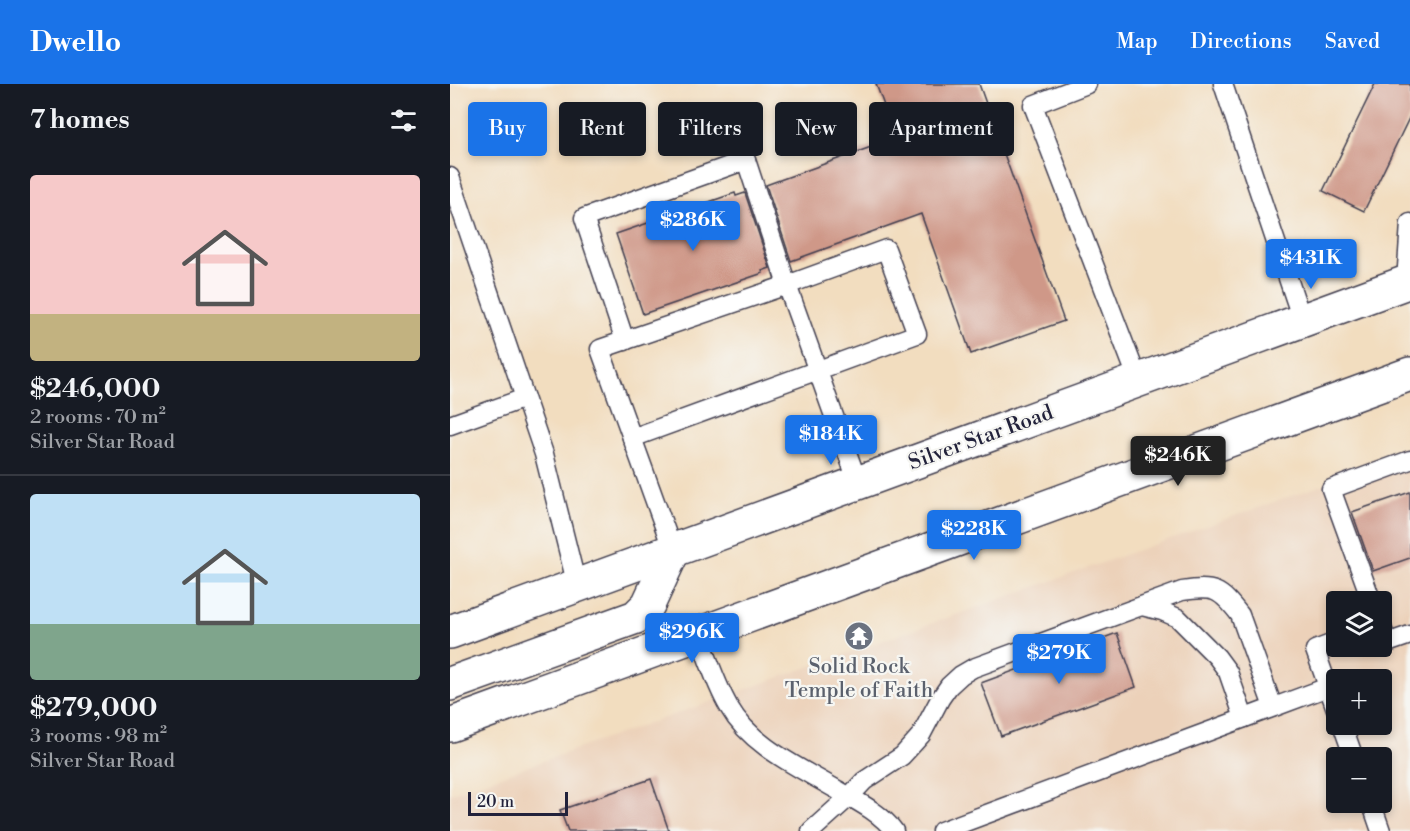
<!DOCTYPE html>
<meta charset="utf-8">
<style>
body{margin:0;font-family:"Libre Bodoni",serif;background:#242831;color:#f1f3f6;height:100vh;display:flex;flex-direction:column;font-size:22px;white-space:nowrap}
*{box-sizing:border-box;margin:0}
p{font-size:20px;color:#9ea1a6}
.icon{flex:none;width:33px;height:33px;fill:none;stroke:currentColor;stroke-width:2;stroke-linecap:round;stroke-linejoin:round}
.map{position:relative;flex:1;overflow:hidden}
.panel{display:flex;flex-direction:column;background:#171b24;width:450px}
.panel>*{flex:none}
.banner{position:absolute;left:18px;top:18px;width:570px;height:54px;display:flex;gap:12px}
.tools{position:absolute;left:876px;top:507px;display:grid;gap:12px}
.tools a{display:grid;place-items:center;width:66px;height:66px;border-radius:6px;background:#171b24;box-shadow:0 3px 9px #0003;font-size:30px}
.scale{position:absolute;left:18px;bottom:15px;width:100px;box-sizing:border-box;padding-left:6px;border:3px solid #22223b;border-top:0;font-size:16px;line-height:21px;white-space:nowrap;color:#22223b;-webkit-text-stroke:4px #f6f6f2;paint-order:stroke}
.price{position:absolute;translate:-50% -51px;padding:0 14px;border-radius:6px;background:#1a73e8;color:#fff;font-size:20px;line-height:39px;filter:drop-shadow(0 2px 3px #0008)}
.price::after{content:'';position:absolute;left:50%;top:36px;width:18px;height:14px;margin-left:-9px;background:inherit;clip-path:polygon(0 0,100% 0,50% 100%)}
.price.active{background:#222;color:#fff}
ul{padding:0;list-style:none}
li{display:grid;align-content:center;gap:12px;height:318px;padding:0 30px}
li+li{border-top:2px solid #363941}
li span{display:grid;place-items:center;height:186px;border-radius:6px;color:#555}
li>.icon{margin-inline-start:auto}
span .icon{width:108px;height:108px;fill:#fffc;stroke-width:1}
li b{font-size:26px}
h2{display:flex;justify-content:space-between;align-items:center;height:72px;padding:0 30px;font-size:26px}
.chip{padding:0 21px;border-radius:6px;background:#171b24;box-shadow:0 3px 9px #0003;font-size:21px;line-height:54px}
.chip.active{background:#1a73e8;color:#fff}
header{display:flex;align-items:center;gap:36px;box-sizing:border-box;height:84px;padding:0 30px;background:#1a73e8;color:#fff}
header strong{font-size:28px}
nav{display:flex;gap:33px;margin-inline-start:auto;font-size:21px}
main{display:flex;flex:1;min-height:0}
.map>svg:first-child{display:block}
.built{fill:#ecd1b9;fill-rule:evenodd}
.building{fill:#cf9888}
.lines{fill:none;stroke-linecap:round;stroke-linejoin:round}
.lane-casing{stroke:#413e4f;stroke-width:21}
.secondary-casing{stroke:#413e4f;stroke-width:36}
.lane{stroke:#fff;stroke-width:18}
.secondary{stroke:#fff;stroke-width:33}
.labels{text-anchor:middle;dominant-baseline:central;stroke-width:4.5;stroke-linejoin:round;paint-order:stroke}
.street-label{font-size:21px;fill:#22223b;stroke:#f6f6f2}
.worship-label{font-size:21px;fill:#5b616d;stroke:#f6f6f2}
</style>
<header>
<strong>Dwello</strong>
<nav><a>Map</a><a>Directions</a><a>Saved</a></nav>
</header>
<main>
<section class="panel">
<h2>7 homes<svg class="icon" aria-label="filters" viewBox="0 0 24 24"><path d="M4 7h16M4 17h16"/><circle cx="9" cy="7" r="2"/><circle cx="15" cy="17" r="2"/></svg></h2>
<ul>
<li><span style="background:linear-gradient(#f6c9c9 75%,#c2b280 0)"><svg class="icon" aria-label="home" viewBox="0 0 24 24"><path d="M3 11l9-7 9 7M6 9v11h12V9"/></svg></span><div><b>$246,000</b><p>2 rooms · 70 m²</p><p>Silver Star Road</p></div></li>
<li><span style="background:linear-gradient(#bfe0f5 70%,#7fa58c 0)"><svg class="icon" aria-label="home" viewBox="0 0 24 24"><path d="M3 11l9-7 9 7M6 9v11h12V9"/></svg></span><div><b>$279,000</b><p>3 rooms · 98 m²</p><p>Silver Star Road</p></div></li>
</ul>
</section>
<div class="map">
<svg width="960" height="747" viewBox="0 0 960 747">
<rect width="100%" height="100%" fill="#f6f6f2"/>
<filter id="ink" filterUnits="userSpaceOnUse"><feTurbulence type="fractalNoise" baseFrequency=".0167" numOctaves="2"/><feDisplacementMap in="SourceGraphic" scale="12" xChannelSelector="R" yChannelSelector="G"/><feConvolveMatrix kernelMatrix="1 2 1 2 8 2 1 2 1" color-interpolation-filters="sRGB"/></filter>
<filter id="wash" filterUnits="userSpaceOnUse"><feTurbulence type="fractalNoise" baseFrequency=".008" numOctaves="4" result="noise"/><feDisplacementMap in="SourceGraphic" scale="24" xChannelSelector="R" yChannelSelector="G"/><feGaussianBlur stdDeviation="1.35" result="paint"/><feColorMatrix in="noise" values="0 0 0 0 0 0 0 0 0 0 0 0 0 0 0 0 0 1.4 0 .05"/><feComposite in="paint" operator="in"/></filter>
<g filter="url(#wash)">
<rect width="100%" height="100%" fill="#f2ddbf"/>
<!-- built -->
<path class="built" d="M960,370V747H0V710ZM886,518H932V562H886ZM886,596H932V640H886ZM886,674H932V718H886Z"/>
<g id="blocks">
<!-- building -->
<g class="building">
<path d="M426,0H529L614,237L521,270L471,130L341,177L316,101L446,54Z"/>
<path d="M925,0H960V32L914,127L873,107Z"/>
<path d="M285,109L286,112L295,109L320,184L312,187L313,189L193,230L166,150Z"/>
<path d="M960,408V474L923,487L902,428Z"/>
<path d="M667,549L686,603L551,652L531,599Z"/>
<path d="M201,695L219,747H118L110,726Z"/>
</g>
</g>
</g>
<g filter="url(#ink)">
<use href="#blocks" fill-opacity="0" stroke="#413e4f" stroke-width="1.5"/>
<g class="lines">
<!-- lane casing -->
<g class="lane-casing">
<g id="lane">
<path d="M637,0L583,21L688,296"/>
<path d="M773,0L852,236"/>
<path d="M0,93L94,370L127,502"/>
<path d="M956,198L960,139"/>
<path d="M175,257L134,134L296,76L337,201L436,165L467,250L182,354"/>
<path d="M0,341L75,314"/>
<path d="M223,467L150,265L337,201L408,399"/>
<path d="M922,518L881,405L960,376"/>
<path d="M692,522L712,527L728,534L767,573L778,588L794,634"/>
<path d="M932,543L937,559L960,551"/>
<path d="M249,551C258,575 266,601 279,623C301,662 347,682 384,704C405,716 430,728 444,747"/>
<path d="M886,558L865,566L886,625"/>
<path d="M892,640L904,674"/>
<path d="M921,718L931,747"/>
<path d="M361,747L399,713L414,697L452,672L463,660L471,651L490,615L499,602L511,591L523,584L732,507C764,502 770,505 790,531L823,623"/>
<path d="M491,747L878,603"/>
</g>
</g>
<!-- secondary casing -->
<g class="secondary-casing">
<g id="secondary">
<path d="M0,548L960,197"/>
<path d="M0,600L186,533L198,521L223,467"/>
<path d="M0,641L960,290"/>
</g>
</g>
<!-- lane -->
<use href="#lane" class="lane"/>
<!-- secondary -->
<use href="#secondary" class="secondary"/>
</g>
</g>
<!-- icons -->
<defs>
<g id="temple-disc" transform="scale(1.5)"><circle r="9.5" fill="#6b7280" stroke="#f6f6f2"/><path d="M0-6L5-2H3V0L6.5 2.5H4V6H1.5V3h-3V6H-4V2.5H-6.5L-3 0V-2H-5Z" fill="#fff"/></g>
</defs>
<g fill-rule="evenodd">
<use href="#temple-disc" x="409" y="552"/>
</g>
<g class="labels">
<!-- street labels -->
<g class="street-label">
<text transform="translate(531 354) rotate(-20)">Silver Star Road</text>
</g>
<!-- worship labels -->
<g class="worship-label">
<text x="409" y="583">Solid Rock<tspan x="409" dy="24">Temple of Faith</tspan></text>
</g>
</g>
</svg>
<div class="tools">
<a><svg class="icon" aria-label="layers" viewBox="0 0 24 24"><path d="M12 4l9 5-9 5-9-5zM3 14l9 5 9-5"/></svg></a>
<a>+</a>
<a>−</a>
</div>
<div class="scale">20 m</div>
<b class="price" style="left:243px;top:168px">$286K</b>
<b class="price" style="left:861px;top:206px">$431K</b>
<b class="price" style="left:381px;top:382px">$184K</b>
<b class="price active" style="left:728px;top:403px">$246K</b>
<b class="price" style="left:524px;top:477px">$228K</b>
<b class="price" style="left:242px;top:580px">$296K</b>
<b class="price" style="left:609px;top:601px">$279K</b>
<div class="banner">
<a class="chip active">Buy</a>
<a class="chip">Rent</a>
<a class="chip">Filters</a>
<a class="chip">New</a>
<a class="chip">Apartment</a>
</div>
</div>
</main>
